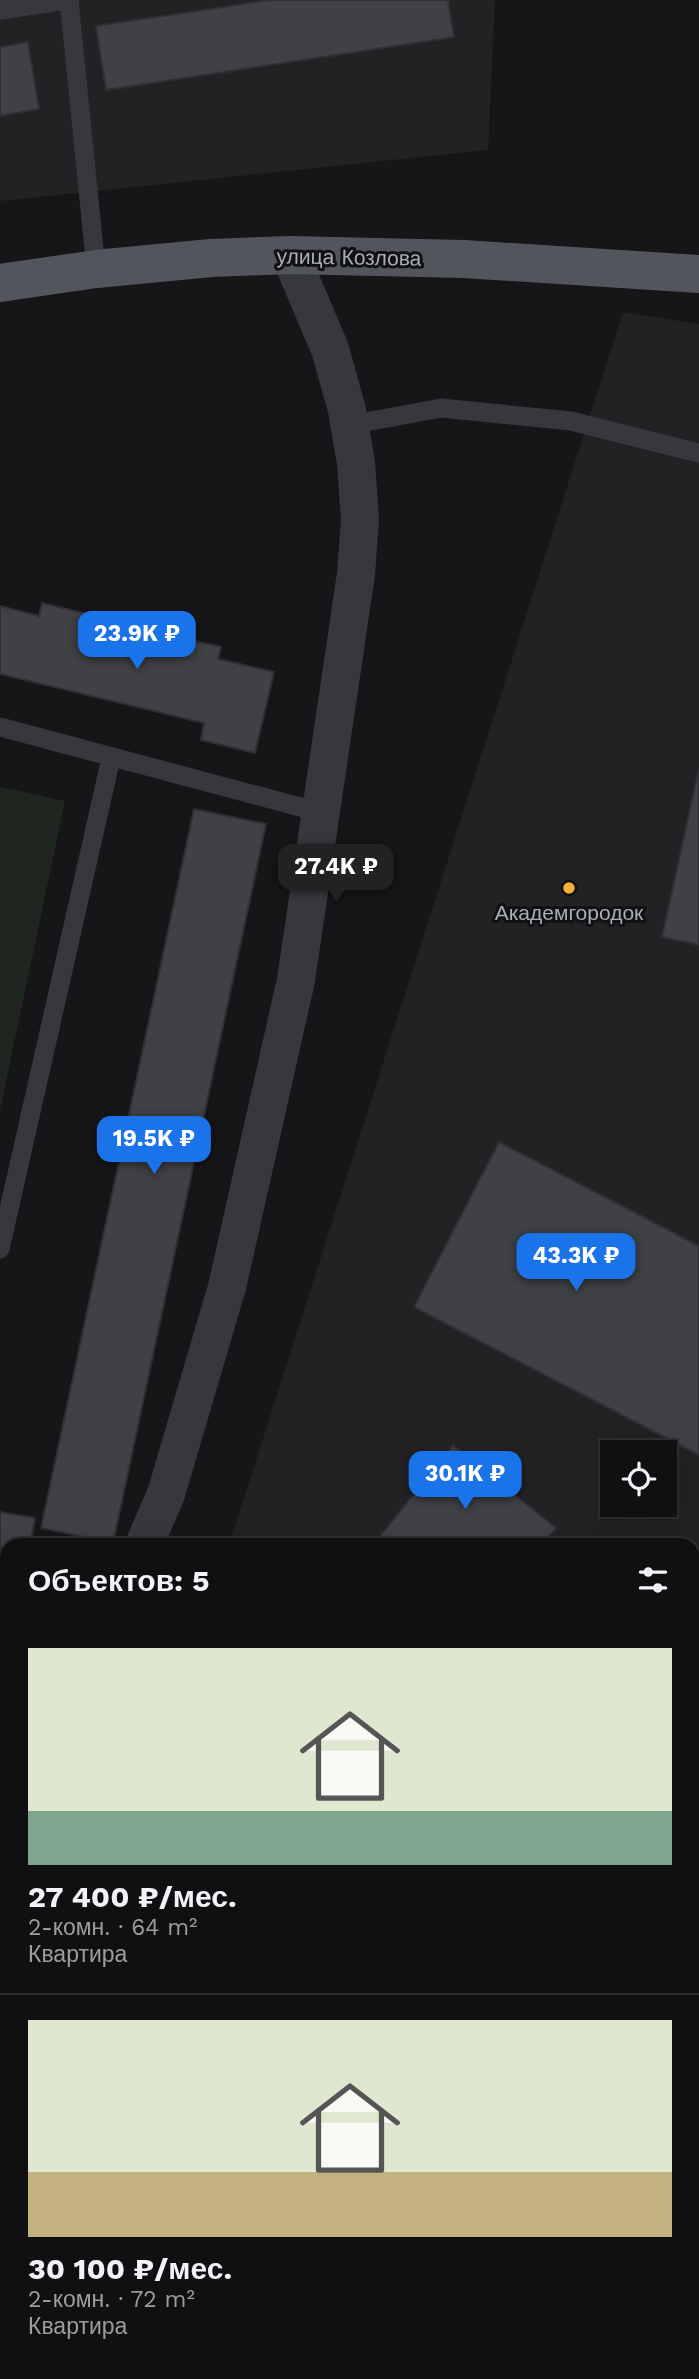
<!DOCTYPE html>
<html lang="ru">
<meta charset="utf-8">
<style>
body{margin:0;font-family:"Work Sans",sans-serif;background:#1e1e20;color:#f1f3f6;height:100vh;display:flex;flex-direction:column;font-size:26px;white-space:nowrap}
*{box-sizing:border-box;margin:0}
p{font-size:23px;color:#9c9d9f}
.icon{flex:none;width:38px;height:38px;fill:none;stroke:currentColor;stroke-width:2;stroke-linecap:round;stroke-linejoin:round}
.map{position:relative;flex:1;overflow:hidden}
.sheet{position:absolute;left:0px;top:1538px;width:700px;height:842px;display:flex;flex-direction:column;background:#101012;border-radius:21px 21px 0 0;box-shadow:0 4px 18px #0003,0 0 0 2px #303032}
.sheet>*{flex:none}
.fabs{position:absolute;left:600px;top:1440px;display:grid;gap:14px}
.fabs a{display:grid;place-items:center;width:77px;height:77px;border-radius:0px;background:#101012;box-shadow:0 4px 18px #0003,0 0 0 2px #303032;font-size:35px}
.price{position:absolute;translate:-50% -60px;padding:0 16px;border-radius:14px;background:#1a73e8;color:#fff;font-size:23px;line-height:46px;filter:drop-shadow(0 2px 4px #0008)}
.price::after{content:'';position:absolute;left:50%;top:42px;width:21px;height:16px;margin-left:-10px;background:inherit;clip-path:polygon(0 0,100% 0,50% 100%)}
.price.active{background:#222;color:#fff}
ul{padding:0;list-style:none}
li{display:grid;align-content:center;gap:14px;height:371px;padding:0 28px}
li+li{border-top:2px solid #303032}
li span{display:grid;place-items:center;height:217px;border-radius:0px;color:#555}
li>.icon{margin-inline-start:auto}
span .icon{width:126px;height:126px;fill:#fffc;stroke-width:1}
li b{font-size:30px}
h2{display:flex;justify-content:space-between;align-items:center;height:84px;padding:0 28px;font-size:30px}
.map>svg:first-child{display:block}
.built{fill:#222225;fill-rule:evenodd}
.green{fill:#1e261f}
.building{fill:#404145;stroke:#303034;stroke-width:2}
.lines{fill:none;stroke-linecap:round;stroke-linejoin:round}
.service{stroke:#37383d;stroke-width:19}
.minor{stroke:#37383d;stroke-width:38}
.primary{stroke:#53555c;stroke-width:38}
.poi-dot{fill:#f2b134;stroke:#111113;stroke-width:2.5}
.labels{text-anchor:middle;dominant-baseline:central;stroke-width:6;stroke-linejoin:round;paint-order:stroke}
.street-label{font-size:21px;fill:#a8adb8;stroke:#111113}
.poi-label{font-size:21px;fill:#a8adb8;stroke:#111113}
</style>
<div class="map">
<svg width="699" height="2379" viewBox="0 0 699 2379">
<rect width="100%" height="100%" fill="#161618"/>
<!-- built -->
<g class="built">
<path d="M0,0H495L488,150L0,201Z"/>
<path d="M623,312L699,324V2379H0V1999L7,1986V2373H693V1545H229ZM612,1452H665V1505H612Z"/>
</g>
<!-- green -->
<g class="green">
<path d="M0,787L65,801L0,1110Z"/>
<path d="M7,2074V2373H261L270,2379H0V2076Z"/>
<path d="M277,2373H467L474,2379H273Z"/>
</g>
<!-- building -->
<g class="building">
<path d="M270,0H448L454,37L106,90L96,26Z"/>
<path d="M28,42L39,109L0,116V47Z"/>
<path d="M42,603L149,629L146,641L181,649L183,638L221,647L218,659L274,672L255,753L201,740L204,723L0,674V606L39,616Z"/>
<path d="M699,768V945L662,937Z"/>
<path d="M194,809L266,824L113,1543L41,1528Z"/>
<path d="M499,1142L699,1246V1455L414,1307Z"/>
<path d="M453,1445L556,1528L542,1545H373Z"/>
<path d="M0,1512L35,1518L30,1545H7V1644L0,1643Z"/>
<path d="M699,1940V1969L693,1964V1948Z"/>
<path d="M699,2156V2262L693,2269V2163Z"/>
</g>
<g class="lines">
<!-- service -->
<g class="service">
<path d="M69,0L96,269"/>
<path d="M0,10L67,0"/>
<path d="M350,425L441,408L571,421L699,453"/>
<path d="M0,727L319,812"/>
<path d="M0,1249L111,758"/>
<path d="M0,1671L7,1672"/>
</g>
<!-- minor -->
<g class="minor">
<path d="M144,1545L166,1494L227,1287L296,980L356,574L360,520L356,463L347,410L330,349L290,255"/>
<path d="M0,1850L7,1836"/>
<path d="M0,2010L7,2016"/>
<path d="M560,2373L567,2379"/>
</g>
<!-- primary -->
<path class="primary" d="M0,283L96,269L211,258L290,255L464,259L699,274"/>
</g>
<!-- markers -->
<circle class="poi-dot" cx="569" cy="888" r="7"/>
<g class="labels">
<!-- street labels -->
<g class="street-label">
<text transform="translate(349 257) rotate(1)">улица Козлова</text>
</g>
<!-- poi labels -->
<g class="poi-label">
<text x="569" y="912">Академгородок</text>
</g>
</g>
</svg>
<div class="fabs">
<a><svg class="icon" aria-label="locate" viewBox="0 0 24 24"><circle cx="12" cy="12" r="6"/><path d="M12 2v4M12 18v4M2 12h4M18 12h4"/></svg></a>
</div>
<b class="price" style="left:137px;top:671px">23.9K ₽</b>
<b class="price active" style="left:336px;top:904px">27.4K ₽</b>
<b class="price" style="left:154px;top:1176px">19.5K ₽</b>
<b class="price" style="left:576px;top:1293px">43.3K ₽</b>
<b class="price" style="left:465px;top:1511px">30.1K ₽</b>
<section class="sheet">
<h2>Объектов: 5<svg class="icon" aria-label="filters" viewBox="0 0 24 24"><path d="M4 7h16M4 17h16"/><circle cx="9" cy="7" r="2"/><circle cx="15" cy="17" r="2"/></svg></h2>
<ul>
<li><span style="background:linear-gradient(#dfe7d0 75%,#7fa58c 0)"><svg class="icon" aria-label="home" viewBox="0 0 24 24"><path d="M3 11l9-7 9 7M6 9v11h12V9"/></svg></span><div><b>27 400 ₽/мес.</b><p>2-комн. · 64 m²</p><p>Квартира</p></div></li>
<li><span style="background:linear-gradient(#dfe7d0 70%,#c2b280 0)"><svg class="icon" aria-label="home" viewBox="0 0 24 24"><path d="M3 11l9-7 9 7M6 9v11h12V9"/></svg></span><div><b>30 100 ₽/мес.</b><p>2-комн. · 72 m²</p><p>Квартира</p></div></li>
</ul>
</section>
</div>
